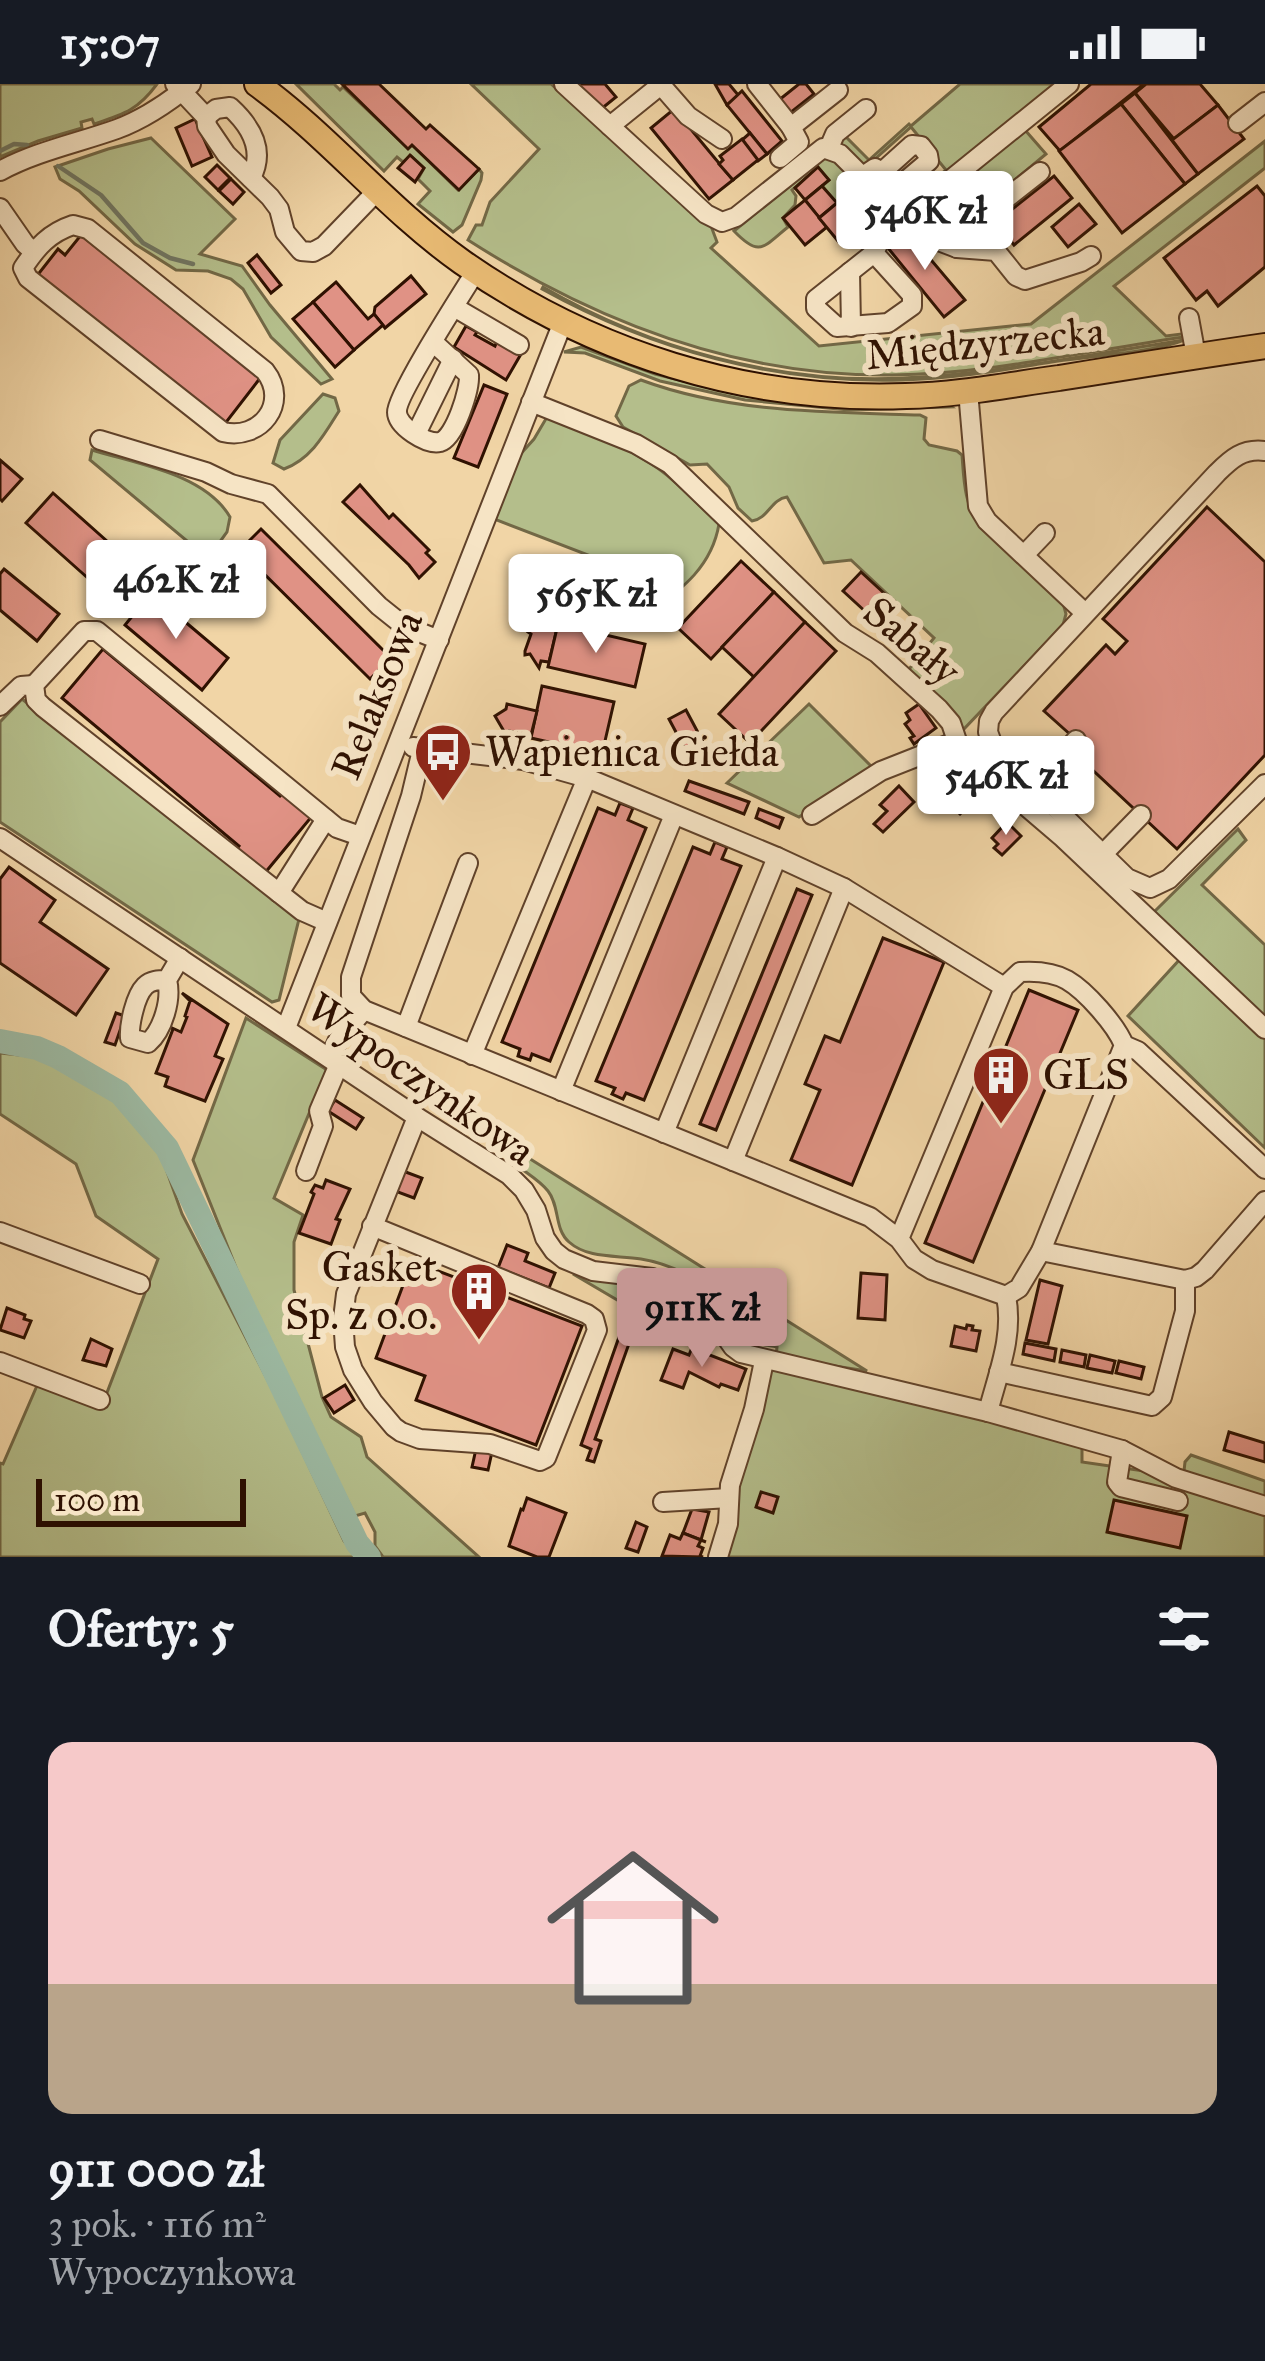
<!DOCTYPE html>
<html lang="pl">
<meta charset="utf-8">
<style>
body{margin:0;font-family:"IM FELL Great Primer",serif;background:#20242c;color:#f1f3f6;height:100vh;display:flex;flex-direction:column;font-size:45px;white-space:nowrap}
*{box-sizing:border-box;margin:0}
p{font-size:39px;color:#9ea1a6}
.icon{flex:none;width:66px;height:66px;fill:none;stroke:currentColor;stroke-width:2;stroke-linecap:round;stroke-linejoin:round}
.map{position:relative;height:1473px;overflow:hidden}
.side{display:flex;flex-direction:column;background:#171b24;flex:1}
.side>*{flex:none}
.scale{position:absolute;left:36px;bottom:30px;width:210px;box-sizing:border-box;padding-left:12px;border:6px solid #2f1101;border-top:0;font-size:33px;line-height:42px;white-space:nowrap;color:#2f1101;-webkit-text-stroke:9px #f6e4c5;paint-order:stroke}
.price{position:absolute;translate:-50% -102px;padding:0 27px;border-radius:12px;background:#fff;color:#222;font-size:39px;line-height:78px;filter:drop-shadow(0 3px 6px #0008)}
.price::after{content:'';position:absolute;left:50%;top:72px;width:36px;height:27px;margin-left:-18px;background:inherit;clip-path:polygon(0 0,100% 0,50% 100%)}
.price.selected{background:#c59692;color:#111}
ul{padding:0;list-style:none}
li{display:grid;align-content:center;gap:24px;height:636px;padding:0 48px}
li+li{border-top:3px solid #363941}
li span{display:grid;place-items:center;height:372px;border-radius:24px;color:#555}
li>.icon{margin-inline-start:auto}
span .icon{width:216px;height:216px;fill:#fffc;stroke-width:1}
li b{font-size:51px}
h2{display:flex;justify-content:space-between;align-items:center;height:144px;padding:0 48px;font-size:51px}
.status{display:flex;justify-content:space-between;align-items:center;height:84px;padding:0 60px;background:#171b24;direction:ltr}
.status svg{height:33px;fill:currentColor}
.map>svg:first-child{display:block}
.green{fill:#b4be8b;stroke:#726846;stroke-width:3}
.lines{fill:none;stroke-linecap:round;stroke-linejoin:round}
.stream{stroke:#707662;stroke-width:4.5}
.river{stroke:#9cb9a2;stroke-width:24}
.building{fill:#e09285;stroke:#2f1101;stroke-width:3}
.minor-casing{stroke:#60422a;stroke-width:22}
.major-casing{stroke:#2f1101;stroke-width:28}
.minor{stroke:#f6e4c5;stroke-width:18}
.major{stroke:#e8ba73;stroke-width:24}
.labels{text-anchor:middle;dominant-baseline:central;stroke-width:12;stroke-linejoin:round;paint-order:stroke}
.street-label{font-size:42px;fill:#2f1101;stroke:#f6e4c5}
.poi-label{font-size:42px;fill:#2f1101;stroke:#f6e4c5;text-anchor:start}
</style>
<div class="status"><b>15:07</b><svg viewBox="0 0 49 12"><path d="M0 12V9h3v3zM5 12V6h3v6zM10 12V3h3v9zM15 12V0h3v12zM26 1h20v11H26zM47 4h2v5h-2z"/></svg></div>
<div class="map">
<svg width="1265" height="1473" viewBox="0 0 1265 1473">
<rect width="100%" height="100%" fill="#f1d5a6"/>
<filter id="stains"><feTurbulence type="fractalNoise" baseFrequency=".00167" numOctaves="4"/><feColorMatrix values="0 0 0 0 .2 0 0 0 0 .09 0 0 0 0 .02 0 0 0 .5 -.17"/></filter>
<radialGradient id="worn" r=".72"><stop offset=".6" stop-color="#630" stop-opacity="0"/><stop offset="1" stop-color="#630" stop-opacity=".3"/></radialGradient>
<!-- green -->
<g class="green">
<path d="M0,0H157C138,26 124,30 94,40L92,35L81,38L82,44L38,57L0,73Z"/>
<path d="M296,0H334L340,6L343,3L408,64L412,61L458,106L479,85L482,89L481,96L462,141L453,148L418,120L430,107L418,95L424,84L411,72L403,78L397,73L384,87Z"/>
<path d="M471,0H551L711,142L717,158L711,164L819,262L1031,240L1265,57V84L1114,202L1166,252L1182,250L1183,246L1184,253C1087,267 989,290 892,291C738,293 596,238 468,156L476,141H482L490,118L539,65Z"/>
<path d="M960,0H1059L921,114L904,120L869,91L880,92L900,114L918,110L946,86L911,43L866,83H861L838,58L843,50L869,76L909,40L911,42Z"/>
<path d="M1025,46L1046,70L962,140L960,136L980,111L977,106H973L949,128L938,118L920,133L928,145L914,131Z"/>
<path d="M151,54L235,135L200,170L242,182L270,221L332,295L321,300L271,253L243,205L231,195L208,187L176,186L135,160L79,107L60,95L55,83L108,65Z"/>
<path d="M824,74L833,75L885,123L881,148L871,156L868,130L852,111L837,119L822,102L829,96L818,84L792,106L796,112L795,121L783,134L788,143C763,163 760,174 734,147Z"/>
<path d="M543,203C650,265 778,300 903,294C997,290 1091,270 1184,256C1155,268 1093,272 1058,277C1007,285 955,295 903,296C776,300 652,266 542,205Z"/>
<path d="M581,263L655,290L732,309L946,320L951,323L849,326L745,316L660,297L585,269L564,268Z"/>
<path d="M641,296C730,329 826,328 920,331L926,334L924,355L929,361L957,367L962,371C964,397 964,420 980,441L1063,519L1066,530L1063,541L962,647L906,589L934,554L851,476L824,479L787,413C771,415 768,435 752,437L738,424L729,403L707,380L690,381L623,343L616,332L629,302Z"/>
<path d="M323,310L335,314L339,327C324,351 311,375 284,385L273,379L280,356Z"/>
<path d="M547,333C580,346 615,357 645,376C673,392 695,418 719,440C712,482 683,504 650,529L634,497L622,484L494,435L517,374L534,355Z"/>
<path d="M92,366C137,380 205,390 230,433L227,448L214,466L199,467L90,376Z"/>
<path d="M22,615L299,835L279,916L272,918L0,738V638Z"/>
<path d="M809,620L873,684L799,733L727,699Z"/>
<path d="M1238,745L1246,756L1202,801L1265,861V940L1151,831Z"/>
<path d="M1182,873L1265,951V1064L1128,932Z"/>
<path d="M246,934L327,986L274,1114L303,1131L294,1158V1206L322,1313L331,1333L361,1353L367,1373L479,1473H383L375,1462V1448L365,1429L355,1432L251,1221L193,1076Z"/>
<path d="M0,969L48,974L115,1012L160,1068L182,1130L278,1316L344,1457L358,1473H0V1379L3,1380L39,1297L103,1319L158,1175L96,1132L76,1080L0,1030Z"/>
<path d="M508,1061L867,1287L776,1273L777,1263C768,1261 758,1261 750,1256C727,1241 728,1212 694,1194C677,1185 660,1178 641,1175C617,1171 588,1175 569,1158C554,1145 560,1122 548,1107C536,1092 517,1085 505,1070Z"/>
<path d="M573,1190L650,1198L688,1215L711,1243L687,1251L672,1248L667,1254L637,1244L641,1230Z"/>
<path d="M775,1284L1082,1360V1378L1151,1388L1265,1427V1473H724L733,1409L770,1286Z"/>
<path d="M1191,1371L1265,1397V1417L1184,1387L1185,1378Z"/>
</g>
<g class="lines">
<!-- stream -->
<g class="stream">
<path d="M0,67L14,60L27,61"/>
<path d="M58,82L101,111L143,159L170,174L193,180"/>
</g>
<!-- river -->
<path class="river" d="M0,957L37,964L58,973L120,1009L167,1064L357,1459L369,1473"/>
</g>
<!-- building -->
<g class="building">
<path d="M342,0H379L426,45L430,41L479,85L459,106L412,61L408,65Z"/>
<path d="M575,0H605L616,13L600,26Z"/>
<path d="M715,0H729L739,12L727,21Z"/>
<path d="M799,0H806L814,10L790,29L779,16Z"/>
<path d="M1091,0H1144L1060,67L1039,43Z"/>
<path d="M1146,0H1200L1218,21L1174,55L1135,9Z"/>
<path d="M742,7L782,57L767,70L727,21Z"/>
<path d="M1135,9L1198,90L1185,100L1121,20Z"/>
<path d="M1121,20L1185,100L1122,149L1059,67Z"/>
<path d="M1218,21L1244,55L1198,90L1172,56Z"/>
<path d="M674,25L733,96L709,115L651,44Z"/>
<path d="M195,35L212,73L192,82L176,44Z"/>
<path d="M750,49L767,70L758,77L742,56Z"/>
<path d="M742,55L758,76L733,96L719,80L723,76L720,72Z"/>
<path d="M410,71L424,84L415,98L398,84Z"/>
<path d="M217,81L230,94L218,106L205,93Z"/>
<path d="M818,83L829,96L805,116L795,104Z"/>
<path d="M1054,92L1072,114L1014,161L996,138Z"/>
<path d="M231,95L244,108L233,120L219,107Z"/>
<path d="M822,102L837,119L819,134L805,116Z"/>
<path d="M1257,102L1265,112V183L1218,222L1207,207L1196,216L1164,174Z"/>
<path d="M805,116L827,143L805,161L783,134Z"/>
<path d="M837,119L855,142L838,157L819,134Z"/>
<path d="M1079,120L1096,140L1068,163L1052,143Z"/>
<path d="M898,148L906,154L910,151L965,216L944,233L884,159Z"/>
<path d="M81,151L261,293L224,341L36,193L58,165L65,171Z"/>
<path d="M257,171L281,201L271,209L248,179Z"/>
<path d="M411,192L426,210L385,244L374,230L375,223Z"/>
<path d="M336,198L368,235L374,230L383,241L354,266L313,218Z"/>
<path d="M313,218L354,266L335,283L293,235Z"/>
<path d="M466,242L477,248L475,251L495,262L497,257L521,270L506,296L454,263Z"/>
<path d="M484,301L507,310L478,383L454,374Z"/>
<path d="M0,376L22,395L2,417L0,415Z"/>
<path d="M360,401L389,434L393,430L429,466L426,469L435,478L419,494L409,481L343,418Z"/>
<path d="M53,409L117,466L90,496L26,439Z"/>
<path d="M1207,423L1265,478V671L1177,765L1084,678L1092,670L1044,627L1106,561L1115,570L1127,557L1103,535Z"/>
<path d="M261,445L391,574L370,595L240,466Z"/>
<path d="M741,477L774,508L711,575L678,544Z"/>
<path d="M4,485L59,530L37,557L0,526V490Z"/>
<path d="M861,488L886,511L868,530L843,507Z"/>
<path d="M774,508L805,538L754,593L722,563Z"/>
<path d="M151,509L228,574L202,606L125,541Z"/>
<path d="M544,529L558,540L549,578L541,577L539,584L530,570L525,571V567L531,550L528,548L536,534L540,536Z"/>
<path d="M805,538L836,567L750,659L719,630Z"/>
<path d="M558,540L645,560L635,603L548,583Z"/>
<path d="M103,565L280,712L285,707L313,731L264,790L236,766L239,762L62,614Z"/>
<path d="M542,602L614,618L602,670L531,654Z"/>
<path d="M507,620L537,627L531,651L509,647L505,649L495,632L506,625Z"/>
<path d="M919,620L936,644L914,660L910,654L914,652L905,640L910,636L906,629Z"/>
<path d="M686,626L711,673L694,682L669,635Z"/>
<path d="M960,694L974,707L969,713L973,717L960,730L942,713Z"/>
<path d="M689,697L749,718L744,730L685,707Z"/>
<path d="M899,702L914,718L883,748L874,740L887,727L880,721Z"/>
<path d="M620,719L633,724L628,736L646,744L550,977L532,970L530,976L518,972L520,965L502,958L598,724L615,731Z"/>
<path d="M759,725L783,734L779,744L756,734Z"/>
<path d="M1007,738L1021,752L1002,771L994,764L998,760L992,754Z"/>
<path d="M715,758L727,763L722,775L741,782L644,1016L626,1009L623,1015L612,1010L615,1004L596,997L693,763L710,770Z"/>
<path d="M9,783L55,816L40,838L108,885L76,931L0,879V795Z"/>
<path d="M797,805L812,811L716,1046L700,1040Z"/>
<path d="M883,854L944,878L852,1101L791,1076L820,1006L805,1000L825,952L840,958Z"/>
<path d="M1029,906L1078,926L973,1178L925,1159Z"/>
<path d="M182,909L228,940L215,972L223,975L205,1017L165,1002L168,993L156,989L173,945L170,943L181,948L187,933L185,932L190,917Z"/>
<path d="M116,929L125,932L115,961L105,958Z"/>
<path d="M335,1016L363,1034L356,1045L328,1027Z"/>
<path d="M403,1087L422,1094L414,1114L395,1107Z"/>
<path d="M326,1096L350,1105L336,1135L340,1136L331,1160L299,1149L314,1110L311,1108L315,1101L323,1104Z"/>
<path d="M507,1161L528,1169L525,1177L555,1189L549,1204L498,1184Z"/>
<path d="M412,1177L582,1242L536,1361L416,1316L425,1292L376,1274Z"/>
<path d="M861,1189L887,1191L885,1236L858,1234Z"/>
<path d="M1040,1196L1062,1202L1048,1260L1026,1256Z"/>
<path d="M7,1224L25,1231L24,1235L31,1237L24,1254L0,1246Z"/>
<path d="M649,1229L689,1244L687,1250L647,1235Z"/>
<path d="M625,1236L636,1240L595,1355L601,1357L594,1378L587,1376L591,1365L581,1361Z"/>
<path d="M967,1241L973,1242L972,1246L980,1247L976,1267L951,1262L955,1242L966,1245Z"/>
<path d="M91,1255L112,1265L106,1282L83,1276Z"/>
<path d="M1025,1259L1056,1265L1054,1277L1023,1270Z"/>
<path d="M673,1265L689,1271L691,1266H697L746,1285L738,1306L721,1300L719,1303L689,1288L683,1304L661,1296Z"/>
<path d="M1062,1266L1086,1271L1084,1283L1060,1278Z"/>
<path d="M1090,1271L1115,1277L1112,1289L1087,1284Z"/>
<path d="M1119,1277L1144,1283L1141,1295L1116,1289Z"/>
<path d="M345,1301L354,1316L334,1329L324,1314Z"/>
<path d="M1229,1348L1265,1359V1378L1224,1366Z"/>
<path d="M476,1365L492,1368L488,1386L472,1383Z"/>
<path d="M761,1408L778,1413L773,1429L756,1423Z"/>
<path d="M527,1414L566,1429L549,1473H537L509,1462L521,1425L523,1426Z"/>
<path d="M1114,1416L1187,1432L1180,1464L1107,1448Z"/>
<path d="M692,1425L709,1428L701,1456L683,1449Z"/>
<path d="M636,1438L647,1443L638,1468L626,1464Z"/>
<path d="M683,1449L706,1458L701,1456L698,1462L703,1464L700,1472L703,1473L662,1472L670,1451L680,1455Z"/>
</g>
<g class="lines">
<!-- minor casing -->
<g class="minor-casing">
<g id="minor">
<path d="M175,0L206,33L207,42L226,70L270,113L279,125L285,148L301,167L313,168L324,162L377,107"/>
<path d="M564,0L706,130L722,138L736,133L823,64L840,70L895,125L913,126L1069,0"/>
<path d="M757,0L791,43L838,6"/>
<path d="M661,1L688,32L722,55"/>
<path d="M206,33L216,25L230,23C252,43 265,67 251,94"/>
<path d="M1238,39L1265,18"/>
<path d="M610,42L662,0"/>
<path d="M829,64L835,50L866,25"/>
<path d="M780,74L799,58L791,43"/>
<path d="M0,87C37,67 78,59 117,45C144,35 169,18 191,0"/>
<path d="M863,92L875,84L882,88L912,61L921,62L928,71L929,77L903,99L896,100L882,88"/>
<path d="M0,124L25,160L34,168"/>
<path d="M908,127L910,138L936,156L957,164L996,167L1016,192L1025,196L1081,178L1091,172"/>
<path d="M73,141L88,145L265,287C290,319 260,357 223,348L28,194L23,184C37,163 49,149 73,141Z"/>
<path d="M957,164L1003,117L1040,88"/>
<path d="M874,169L912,211V222L888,239L837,243L816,224V215L874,169L895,125"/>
<path d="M850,188L851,243"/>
<path d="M454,223L519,261"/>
<path d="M1189,234L1196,272"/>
<path d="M433,258L469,291C470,305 455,354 440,358C426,361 397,342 397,328C396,312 463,208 476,187"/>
<path d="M968,307L978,422L987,437L1085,529"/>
<path d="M531,318L636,360L670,380L845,549L877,569L939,625L951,639L957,657L972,676L1063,754L1265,945"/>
<path d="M416,350L453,275"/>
<path d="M100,356L206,388L231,400L268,410L379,522L404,542L439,556"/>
<path d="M1265,367C1243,364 1231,375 1217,389L994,628L989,637L988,648L994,664L1127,794L1150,804L1169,795L1265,700"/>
<path d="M1024,471L1045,449"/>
<path d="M0,622L21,602L34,601"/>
<path d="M413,663L523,676L587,694L777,773L844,804L1004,903"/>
<path d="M422,666L411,712L351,893V912L364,926L870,1133L899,1155L914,1175L932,1186L1006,1212L1019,1204L1041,1167L1124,961C1116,941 1086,907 1067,896C1053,888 1036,887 1020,888L1004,903L899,1155"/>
<path d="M1032,702L1076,656"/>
<path d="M812,731L881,687L957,657"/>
<path d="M0,754L417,1033L509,1091L524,1106L536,1126L545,1154L554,1167L564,1175L593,1187L652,1194L688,1209L702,1219L733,1263L741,1269L988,1328L1122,1366L1176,1394L1265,1422"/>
<path d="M1102,771L1141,731"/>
<path d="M279,809L326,735"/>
<path d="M327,838L302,827L43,623L36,616L34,601L84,547H97L337,744L360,752"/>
<path d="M167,896C159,896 151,896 145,902C135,912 129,941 130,954L148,959C163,946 172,915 167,896L180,874"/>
<path d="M406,943L468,779"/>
<path d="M286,944L563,238"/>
<path d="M1124,961L1138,967L1265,1085"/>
<path d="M472,971L587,694"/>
<path d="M330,974L338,956L364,926"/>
<path d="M561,1007L674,731"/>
<path d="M664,1049L777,773"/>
<path d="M733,1077L844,804"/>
<path d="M306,1087L323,1042L319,1027L339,980"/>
<path d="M372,1142L587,1230L594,1235L597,1246L546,1374L540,1377L490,1360L420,1355L401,1348L394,1343L373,1318L353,1286L345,1263L343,1235L346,1210L417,1033"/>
<path d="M0,1148L140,1200"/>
<path d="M1041,1167L1185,1196L1196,1193L1205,1186L1265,1117"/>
<path d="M0,1278L100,1316"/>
<path d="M999,1288L1152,1322L1162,1313L1185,1227V1196"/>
<path d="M988,1328C998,1289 1014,1252 1006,1212"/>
<path d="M1122,1366L1117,1398L1121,1403L1178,1417"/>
<path d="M663,1418L729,1414"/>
<path d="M718,1473L728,1440L730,1401L754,1325L764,1277"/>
</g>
</g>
<!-- major casing -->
<g class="major-casing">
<path id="major" d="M257,0C330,53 387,125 462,178C592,269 746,318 906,312C957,311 1008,301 1059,294C1127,283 1196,272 1265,262"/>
</g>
<!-- minor -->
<use href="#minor" class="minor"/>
<!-- major -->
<use href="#major" class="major"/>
</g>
<!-- icons -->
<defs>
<g id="bus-pin" transform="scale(3)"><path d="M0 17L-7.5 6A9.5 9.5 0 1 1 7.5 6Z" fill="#8f2418" stroke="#f6e4c5"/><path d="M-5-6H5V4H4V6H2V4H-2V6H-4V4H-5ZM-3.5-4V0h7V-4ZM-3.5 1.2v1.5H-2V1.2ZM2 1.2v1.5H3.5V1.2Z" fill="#fff"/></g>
<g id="building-pin" transform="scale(3)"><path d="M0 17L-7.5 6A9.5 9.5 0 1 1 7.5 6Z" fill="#8f2418" stroke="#f6e4c5"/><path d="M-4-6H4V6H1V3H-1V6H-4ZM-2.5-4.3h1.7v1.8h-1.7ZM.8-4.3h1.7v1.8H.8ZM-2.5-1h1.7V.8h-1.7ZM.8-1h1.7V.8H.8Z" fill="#fff"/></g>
</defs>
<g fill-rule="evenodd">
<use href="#bus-pin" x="443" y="668"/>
<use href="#building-pin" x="1001" y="991"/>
<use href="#building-pin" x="479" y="1207"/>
</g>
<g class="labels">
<!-- street labels -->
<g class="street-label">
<text transform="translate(985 259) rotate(-6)">Międzyrzecka</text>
<text transform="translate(912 557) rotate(40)">Sabały</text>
<text transform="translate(377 611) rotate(-68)">Relaksowa</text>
<text transform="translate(421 995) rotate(35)">Wypoczynkowa</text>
</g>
<!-- poi labels -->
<g class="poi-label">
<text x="485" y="668">Wapienica Giełda</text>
<text x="1043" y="991">GLS</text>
<text x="437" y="1183" text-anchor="end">Gasket<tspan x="437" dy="48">Sp. z o.o.</tspan></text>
</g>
</g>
<rect width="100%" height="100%" filter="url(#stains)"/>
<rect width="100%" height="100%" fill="url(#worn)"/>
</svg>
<div class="scale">100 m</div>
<b class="price" style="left:925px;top:189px">546K zł</b>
<b class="price" style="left:176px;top:558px">462K zł</b>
<b class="price" style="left:596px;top:572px">565K zł</b>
<b class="price" style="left:1006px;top:754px">546K zł</b>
<b class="price selected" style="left:702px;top:1286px">911K zł</b>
</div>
<section class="side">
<h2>Oferty: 5<svg class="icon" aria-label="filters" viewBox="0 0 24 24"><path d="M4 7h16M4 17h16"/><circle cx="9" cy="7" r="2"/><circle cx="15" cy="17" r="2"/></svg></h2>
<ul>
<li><span style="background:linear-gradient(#f6c9c9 65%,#b9a48a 0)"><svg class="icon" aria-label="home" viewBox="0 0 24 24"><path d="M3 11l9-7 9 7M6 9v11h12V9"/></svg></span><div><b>911 000 zł</b><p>3 pok. · 116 m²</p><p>Wypoczynkowa</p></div></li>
</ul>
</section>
